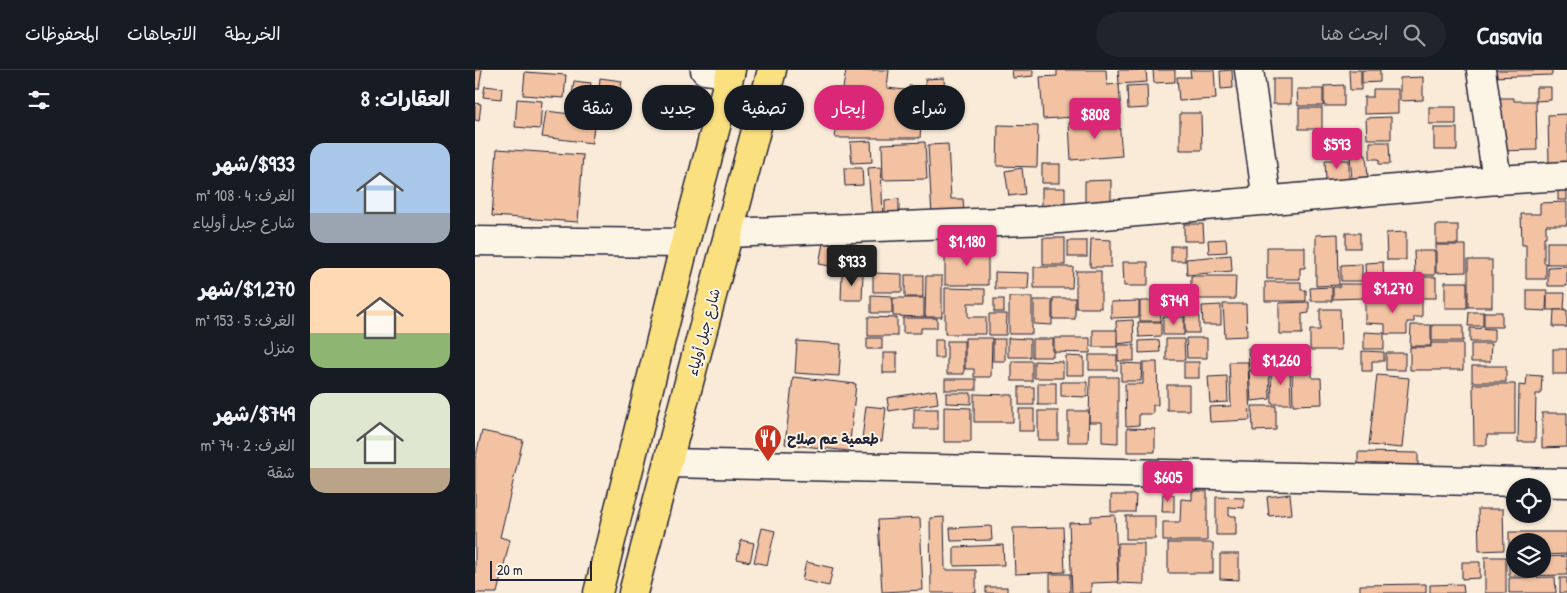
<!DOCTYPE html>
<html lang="ar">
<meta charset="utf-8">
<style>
body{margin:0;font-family:"Patrick Hand","Playpen Sans Arabic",sans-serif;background:#20242c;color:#f1f3f6;direction:rtl;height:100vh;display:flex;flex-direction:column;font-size:19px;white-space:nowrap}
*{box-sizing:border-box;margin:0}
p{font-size:16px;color:#9ea1a6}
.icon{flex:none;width:28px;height:28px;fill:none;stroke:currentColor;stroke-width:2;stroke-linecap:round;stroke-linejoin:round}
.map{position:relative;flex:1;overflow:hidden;direction:ltr}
.details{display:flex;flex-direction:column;background:#171b24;width:475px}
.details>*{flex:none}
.hud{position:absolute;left:15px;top:15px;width:475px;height:45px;direction:rtl;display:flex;gap:10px}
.controls{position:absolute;left:1031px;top:408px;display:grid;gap:10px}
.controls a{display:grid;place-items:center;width:45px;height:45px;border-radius:50%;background:#171b24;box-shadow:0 1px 4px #0004;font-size:25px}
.scale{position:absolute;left:15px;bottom:12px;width:102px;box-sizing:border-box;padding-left:5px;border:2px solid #22223b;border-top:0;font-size:14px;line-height:18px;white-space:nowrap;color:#22223b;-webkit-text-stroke:4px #fcf5e5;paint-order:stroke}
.price{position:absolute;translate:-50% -42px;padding:0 11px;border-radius:5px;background:#db2777;color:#fff;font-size:16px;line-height:32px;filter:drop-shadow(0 1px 2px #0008)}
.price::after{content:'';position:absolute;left:50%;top:30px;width:15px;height:11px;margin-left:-8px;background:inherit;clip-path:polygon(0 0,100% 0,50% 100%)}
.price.current{background:#222;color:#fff}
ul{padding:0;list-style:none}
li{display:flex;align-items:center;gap:15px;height:125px;padding:0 25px}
li span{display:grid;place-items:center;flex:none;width:140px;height:100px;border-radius:15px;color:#555}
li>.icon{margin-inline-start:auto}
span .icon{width:60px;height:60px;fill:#fffc;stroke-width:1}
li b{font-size:21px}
h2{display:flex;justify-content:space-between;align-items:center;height:60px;padding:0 25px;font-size:21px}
.tag{padding:0 18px;border-radius:22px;background:#171b24;box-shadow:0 1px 4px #0004;font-size:18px;line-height:45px}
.tag.current{background:#db2777;color:#fff}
header{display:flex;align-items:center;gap:30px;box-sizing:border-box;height:70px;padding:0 25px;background:#171b24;border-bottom:1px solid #363941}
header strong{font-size:24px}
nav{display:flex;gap:28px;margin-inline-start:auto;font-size:18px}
.search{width:350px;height:45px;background:#20242c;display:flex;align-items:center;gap:12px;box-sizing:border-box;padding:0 18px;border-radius:28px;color:#9ea1a6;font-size:19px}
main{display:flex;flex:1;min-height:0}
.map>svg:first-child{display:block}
.building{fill:#f2c2a2;stroke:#22223b}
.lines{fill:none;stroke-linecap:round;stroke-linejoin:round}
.minor-casing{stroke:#22223b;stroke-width:31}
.major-casing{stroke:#22223b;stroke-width:31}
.minor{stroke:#fcf5e5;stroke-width:28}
.major{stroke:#fbe080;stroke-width:28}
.labels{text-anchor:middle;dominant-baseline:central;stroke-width:4;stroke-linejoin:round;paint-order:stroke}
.street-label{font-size:14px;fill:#22223b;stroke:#fcf5e5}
.poi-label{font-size:14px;font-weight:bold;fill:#22223b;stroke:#fcf5e5;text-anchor:start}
</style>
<header>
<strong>Casavia</strong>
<div class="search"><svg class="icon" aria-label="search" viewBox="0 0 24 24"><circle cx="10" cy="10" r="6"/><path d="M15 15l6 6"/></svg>ابحث هنا</div>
<nav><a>الخريطة</a><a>الاتجاهات</a><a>المحفوظات</a></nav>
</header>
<main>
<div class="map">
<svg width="1092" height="523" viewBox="0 0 1092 523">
<rect width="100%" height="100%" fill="#faebd8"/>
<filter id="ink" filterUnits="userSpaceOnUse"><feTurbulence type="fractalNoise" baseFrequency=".02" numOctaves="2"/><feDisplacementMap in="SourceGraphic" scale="10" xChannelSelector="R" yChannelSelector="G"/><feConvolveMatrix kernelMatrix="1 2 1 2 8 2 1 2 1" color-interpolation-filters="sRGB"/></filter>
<g filter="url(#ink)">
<!-- building -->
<g class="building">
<path d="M0,0H7L4,19H0Z"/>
<path d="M371,0H414L412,18L430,20L428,39L447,40L445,68H360Z"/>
<path d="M537,0H558V6L538,8Z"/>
<path d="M582,0H631L632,15L644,14L646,44L568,49L565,7L582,6Z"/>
<path d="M643,0H671L672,12L644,14Z"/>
<path d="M678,0H700V12L679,13Z"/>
<path d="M715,0H739L741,29L704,31L702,7H716Z"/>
<path d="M757,0L758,18L746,19L745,1Z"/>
<path d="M874,0H886V20H875Z"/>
<path d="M887,0H905V12L887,13Z"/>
<path d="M1015,0H1077V5L1015,7Z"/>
<path d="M50,2L91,5L89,28L48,25Z"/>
<path d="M948,7V30L925,31V8Z"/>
<path d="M125,8L147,11L145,22L124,19Z"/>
<path d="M469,8L471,50L453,51L450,9Z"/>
<rect x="798" y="9" width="18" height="25"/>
<path d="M99,11L116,13L114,27L97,25Z"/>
<path d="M672,15L673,38L653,39L652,16Z"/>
<path d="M869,15V36H849V16Z"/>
<path d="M10,16L27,18L26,29L8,27Z"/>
<path d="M434,16L446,17L445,37L433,36Z"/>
<path d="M1061,17H1076V30L1061,31Z"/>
<path d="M822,19H848V36H823Z"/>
<path d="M898,19H923V43L889,44V27H898Z"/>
<path d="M121,24L142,27L140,45L119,42Z"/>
<path d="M1020,28H1039V31H1061L1062,80L1021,81Z"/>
<path d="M42,29L67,31L65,59L40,57Z"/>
<path d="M0,33L6,34L4,51L0,50Z"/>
<rect x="954" y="37" width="27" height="17"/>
<rect x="824" y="38" width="23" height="21"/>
<path d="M71,41L120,47L117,73L67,67Z"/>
<path d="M705,43H726L727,80H705Z"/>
<path d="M1092,44V93L1074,94L1073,45Z"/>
<path d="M916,47V69H892L891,48Z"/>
<path d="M644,49L647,86L596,90L594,53Z"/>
<path d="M523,55L563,56L562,97L522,96Z"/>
<rect x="959" y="58" width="23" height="22"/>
<path d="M396,71L397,92L377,93L375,72Z"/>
<path d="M450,72L452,109L408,110L407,74Z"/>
<path d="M895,72H914L915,94H904V89H895Z"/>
<path d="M473,74L476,129H488L489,144L457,146L453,75Z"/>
<path d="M22,79L108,85L103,152L17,146Z"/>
<path d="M891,85L893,107L877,109L875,87Z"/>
<path d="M850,90H874V110L851,111Z"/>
<rect x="567" y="94" width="18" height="19"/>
<path d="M406,97L408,148L397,149L393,98Z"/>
<path d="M369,98H387L388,115L370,116Z"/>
<path d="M547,98L550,124L534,126L530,101Z"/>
<path d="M636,110V137L610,138V111Z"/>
<rect x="1083" y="115" width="9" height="15"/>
<path d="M567,118H590V141L567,142Z"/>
<path d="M424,129V144L410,145V130Z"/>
<path d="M1092,132V155H1071V167H1069V193H1071V209H1051V175H1047L1046,144H1065V133Z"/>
<path d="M709,154H728L729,171H709Z"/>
<rect x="961" y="155" width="22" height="19"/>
<path d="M931,162V190H912L911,163Z"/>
<rect x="871" y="163" width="14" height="15"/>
<path d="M863,164L864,215L841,216V165Z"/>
<rect x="568" y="168" width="22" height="27"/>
<path d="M616,169L636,170V197H615Z"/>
<path d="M751,169L752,182L734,183L733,170Z"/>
<rect x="593" y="171" width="19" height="16"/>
<rect x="1072" y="172" width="20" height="22"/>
<path d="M348,173L381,179L376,200L344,194Z"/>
<path d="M961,175H991V202L961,203Z"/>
<rect x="696" y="176" width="14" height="15"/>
<path d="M792,177H830V198H825V209H792Z"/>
<rect x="470" y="178" width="43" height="37"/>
<path d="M939,181H960V205H940Z"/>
<path d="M756,185L757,201L712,205L711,189Z"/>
<rect x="993" y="190" width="24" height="47"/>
<path d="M648,192H673V216H649Z"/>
<path d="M908,192L909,216H891L890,193Z"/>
<path d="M887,194V211H866V195Z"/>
<path d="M1092,196V216H1073V197Z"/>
<path d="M559,197H598L597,218H559Z"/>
<rect x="601" y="201" width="25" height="37"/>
<path d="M520,202L554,203L553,219H520Z"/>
<path d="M367,203H388L387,230H366Z"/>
<path d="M398,203L427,204V222H398Z"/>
<rect x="430" y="205" width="18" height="22"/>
<path d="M451,206H467V247H450Z"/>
<path d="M716,206H761L760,229H716Z"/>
<rect x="914" y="207" width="26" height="21"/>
<rect x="941" y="207" width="20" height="21"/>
<path d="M790,212H826V220H831V231H790Z"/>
<rect x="970" y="212" width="22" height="26"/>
<path d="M865,214H889V228L858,229V217H865Z"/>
<path d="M857,217V231H836L835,218Z"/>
<path d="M470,218L510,219V233H493V247H511V264H470Z"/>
<path d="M1052,220H1072L1071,241L1052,240Z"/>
<path d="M1072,223H1090L1089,240H1072Z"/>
<path d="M396,225L417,226V243H396Z"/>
<rect x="534" y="227" width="23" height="37"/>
<rect x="686" y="227" width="18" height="10"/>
<path d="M418,228H449V247L418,246Z"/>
<rect x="578" y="228" width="22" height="21"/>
<rect x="519" y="229" width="10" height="13"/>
<path d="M559,230H577V255L559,254Z"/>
<path d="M890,230H947V247H939V252H932V264H910V254L890,253Z"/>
<path d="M664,231V247L636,248V232Z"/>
<path d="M665,231H685L686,251H665Z"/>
<rect x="710" y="232" width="14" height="31"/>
<path d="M834,232V243L827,244V264H804V233Z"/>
<path d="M748,234H771L772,266L750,267Z"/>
<path d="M746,235V255H728L727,236Z"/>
<path d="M845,239H865L866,280H835V260H845Z"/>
<path d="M1079,240H1092V257H1078Z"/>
<path d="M994,242H1008V256H993Z"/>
<rect x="1009" y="242" width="18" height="15"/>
<path d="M514,244H532L531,265H514Z"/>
<path d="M393,247L422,248V266H393Z"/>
<rect x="688" y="247" width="21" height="18"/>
<path d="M428,248H462V258H446V263H428Z"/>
<path d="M658,250L659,272L642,274L641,251Z"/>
<path d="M663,252H686V266L664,267Z"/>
<path d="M936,255H956V276H935Z"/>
<rect x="957" y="255" width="31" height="16"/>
<path d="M995,258L1019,259V272H995Z"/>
<rect x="618" y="260" width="24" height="17"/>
<path d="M889,262L909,263V279H889Z"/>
<rect x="392" y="268" width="15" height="11"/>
<path d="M490,268H517L516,307H499V299H490Z"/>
<path d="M533,268L555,269V287H533Z"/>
<path d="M579,268H615V283L579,282Z"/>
<path d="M711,268H732V288H712Z"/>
<rect x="518" y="269" width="12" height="22"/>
<rect x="557" y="269" width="21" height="18"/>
<path d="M691,269H709L710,290H691Z"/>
<rect x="460" y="270" width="8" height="18"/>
<path d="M684,270L685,282L664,283V271Z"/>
<path d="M322,271L366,274L364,306L320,303Z"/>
<rect x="472" y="271" width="17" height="33"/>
<path d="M956,273H988V300H935V277H956Z"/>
<path d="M996,274H1016L1015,292H996Z"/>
<rect x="643" y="275" width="16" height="16"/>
<path d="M793,277L794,299L774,300L773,278Z"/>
<rect x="1078" y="279" width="14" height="25"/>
<path d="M806,280H829V290H821L822,296H807Z"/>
<path d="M887,281L909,282V291H897V301H887Z"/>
<rect x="408" y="283" width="14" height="20"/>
<rect x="911" y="283" width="19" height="17"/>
<rect x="614" y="285" width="28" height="15"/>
<path d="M591,286L609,287V305H591Z"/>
<rect x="537" y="291" width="20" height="20"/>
<path d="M559,291L588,292V308H559Z"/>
<path d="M668,292H682L683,335H678V344H664V355L651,356L650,314H668Z"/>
<rect x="709" y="292" width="15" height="16"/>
<path d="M754,292H773L775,350L735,352L734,337L756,336Z"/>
<path d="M646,293L667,294L666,311H646Z"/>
<rect x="997" y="296" width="34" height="16"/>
<path d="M837,297V308H846L847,334L818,335L817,298Z"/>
<path d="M796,299H815L816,334H797Z"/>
<path d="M794,300L795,329L776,331L774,301Z"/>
<path d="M902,305L934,308L927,378L894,375Z"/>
<path d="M1052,305L1067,306L1066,324H1061L1060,372H1043L1044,315L1051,316Z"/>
<path d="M752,306L753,332L735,333L733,307Z"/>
<path d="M318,307L381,314L374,381L310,374Z"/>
<path d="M615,307H643V373L627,372V352H614Z"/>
<rect x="470" y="309" width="31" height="11"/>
<path d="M586,312H612V327L586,326Z"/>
<rect x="563" y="313" width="18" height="22"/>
<path d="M998,314H1040V365H1012V375H999Z"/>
<rect x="692" y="315" width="22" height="25"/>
<rect x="544" y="317" width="15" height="18"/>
<path d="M461,320L463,333L414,341L412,328Z"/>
<path d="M471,323H496V334L471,333Z"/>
<path d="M499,324L538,325V352H499Z"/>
<path d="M391,336L411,338L407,371L387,369Z"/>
<path d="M777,336H801V360L778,361Z"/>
<path d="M469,337L496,338V372H469Z"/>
<rect x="439" y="339" width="24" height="20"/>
<rect x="544" y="339" width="15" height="22"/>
<rect x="563" y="341" width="20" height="29"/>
<path d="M593,341H614L613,372H593Z"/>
<path d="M1067,343H1092V377L1067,378Z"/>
<path d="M652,358L680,359V382H652Z"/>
<path d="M7,361L48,370L25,467L35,470L22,523H0V389Z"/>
<path d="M883,382L943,383V399H883Z"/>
<path d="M717,421H732V471H688V452H705L706,429L717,430Z"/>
<path d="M688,424L699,425V442H687Z"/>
<path d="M815,424L817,444L794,446L792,427Z"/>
<path d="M636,425H661L660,442H636Z"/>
<path d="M741,427L769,428V438L754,437V446H761V465H741Z"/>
<path d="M1003,439H1028L1029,480L1004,481Z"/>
<path d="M640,445L643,512L616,513V523H597L594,453L616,452V446Z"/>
<rect x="651" y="446" width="29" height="23"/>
<path d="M469,447L470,500H501V523H456L455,448Z"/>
<path d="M445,448L448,520L407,522L403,450Z"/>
<path d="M516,456L517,470L476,471L475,458Z"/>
<path d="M588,457L590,502L540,504L538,458Z"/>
<path d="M287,458L300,461L292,495L279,492Z"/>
<path d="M1034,462H1092V484L1068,485V471H1040V485H1034Z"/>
<path d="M266,470L279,473L275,492L262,489Z"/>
<path d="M643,473H669V514L643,513Z"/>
<rect x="693" y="473" width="45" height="30"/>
<path d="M528,475L529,495L479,496V477Z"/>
<path d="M745,484H764V510L745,509Z"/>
<path d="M1092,486V505L1034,506V487H1040V499H1068V487Z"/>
<rect x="1010" y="487" width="21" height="36"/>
<path d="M331,492L358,498L354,516L327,510Z"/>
<path d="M987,492H1005V508L987,509Z"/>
<rect x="575" y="504" width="20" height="19"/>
<path d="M1080,507L1081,523H1034V508Z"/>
<rect x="1085" y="508" width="7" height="15"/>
<path d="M951,514V523H885V515Z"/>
<path d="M988,514L989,523H955V515Z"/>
<rect x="511" y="517" width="21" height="6"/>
</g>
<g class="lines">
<!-- minor casing -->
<g class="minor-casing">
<g id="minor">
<path d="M230,0L255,3"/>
<path d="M774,0L792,131"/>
<path d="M1006,0L1022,110"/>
<path d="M254,163L573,150L1022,110L1092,106"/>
<path d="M0,171L210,173"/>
<path d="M193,393L1092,413"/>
</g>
</g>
<!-- major casing -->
<g class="major-casing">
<g id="major">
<path d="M123,523L210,173L256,0"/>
<path d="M158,523L297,0"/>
</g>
</g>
<!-- minor -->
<use href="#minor" class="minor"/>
<!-- major -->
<use href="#major" class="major"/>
</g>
</g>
<!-- icons -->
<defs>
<g id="restaurant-pin" transform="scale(1.4375)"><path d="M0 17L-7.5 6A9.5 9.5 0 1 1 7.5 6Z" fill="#c8321e" stroke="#fcf5e5"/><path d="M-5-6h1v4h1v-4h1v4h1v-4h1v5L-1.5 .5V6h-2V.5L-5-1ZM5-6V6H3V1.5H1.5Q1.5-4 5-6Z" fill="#fff"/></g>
</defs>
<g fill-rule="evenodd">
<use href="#restaurant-pin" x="293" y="368"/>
</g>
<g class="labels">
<!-- street labels -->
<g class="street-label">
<text transform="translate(228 262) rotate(-75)">شارع جبل أولياء</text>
</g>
<!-- poi labels -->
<g class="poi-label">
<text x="312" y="368">طعمية عم صلاح</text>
</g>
</g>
</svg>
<div class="controls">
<a><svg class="icon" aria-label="locate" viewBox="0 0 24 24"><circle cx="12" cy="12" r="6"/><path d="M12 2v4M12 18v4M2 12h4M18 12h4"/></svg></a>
<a><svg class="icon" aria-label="layers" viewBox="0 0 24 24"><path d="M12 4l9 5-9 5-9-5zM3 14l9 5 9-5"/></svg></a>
</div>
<div class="scale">20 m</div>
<b class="price" style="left:620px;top:70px">$808</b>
<b class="price" style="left:862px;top:100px">$593</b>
<b class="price" style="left:492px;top:197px">$1,180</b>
<b class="price current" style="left:377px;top:217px">$933</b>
<b class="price" style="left:918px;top:244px">$1,270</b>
<b class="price" style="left:699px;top:256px">$749</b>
<b class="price" style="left:806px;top:316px">$1,260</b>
<b class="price" style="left:693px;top:433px">$605</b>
<div class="hud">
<a class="tag">شراء</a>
<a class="tag current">إيجار</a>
<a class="tag">تصفية</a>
<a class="tag">جديد</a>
<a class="tag">شقة</a>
</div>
</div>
<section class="details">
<h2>العقارات: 8<svg class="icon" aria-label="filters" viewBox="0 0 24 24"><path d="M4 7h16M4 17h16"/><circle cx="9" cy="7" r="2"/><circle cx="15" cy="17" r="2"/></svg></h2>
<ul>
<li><span style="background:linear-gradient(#a9c7e8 70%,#9aa5b1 0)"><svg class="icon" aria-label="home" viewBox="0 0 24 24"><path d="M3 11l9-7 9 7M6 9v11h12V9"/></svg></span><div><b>$933/شهر</b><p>الغرف: 4 · 108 m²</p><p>شارع جبل أولياء</p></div></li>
<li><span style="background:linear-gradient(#ffd9b3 65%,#8fb573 0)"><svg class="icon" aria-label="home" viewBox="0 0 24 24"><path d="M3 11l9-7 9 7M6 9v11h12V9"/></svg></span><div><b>$1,270/شهر</b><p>الغرف: 5 · 153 m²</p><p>منزل</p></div></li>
<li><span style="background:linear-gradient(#dfe7d0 75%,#b9a48a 0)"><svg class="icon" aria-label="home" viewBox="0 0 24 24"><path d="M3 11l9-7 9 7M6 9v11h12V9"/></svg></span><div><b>$749/شهر</b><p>الغرف: 2 · 74 m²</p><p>شقة</p></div></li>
</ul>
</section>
</main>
